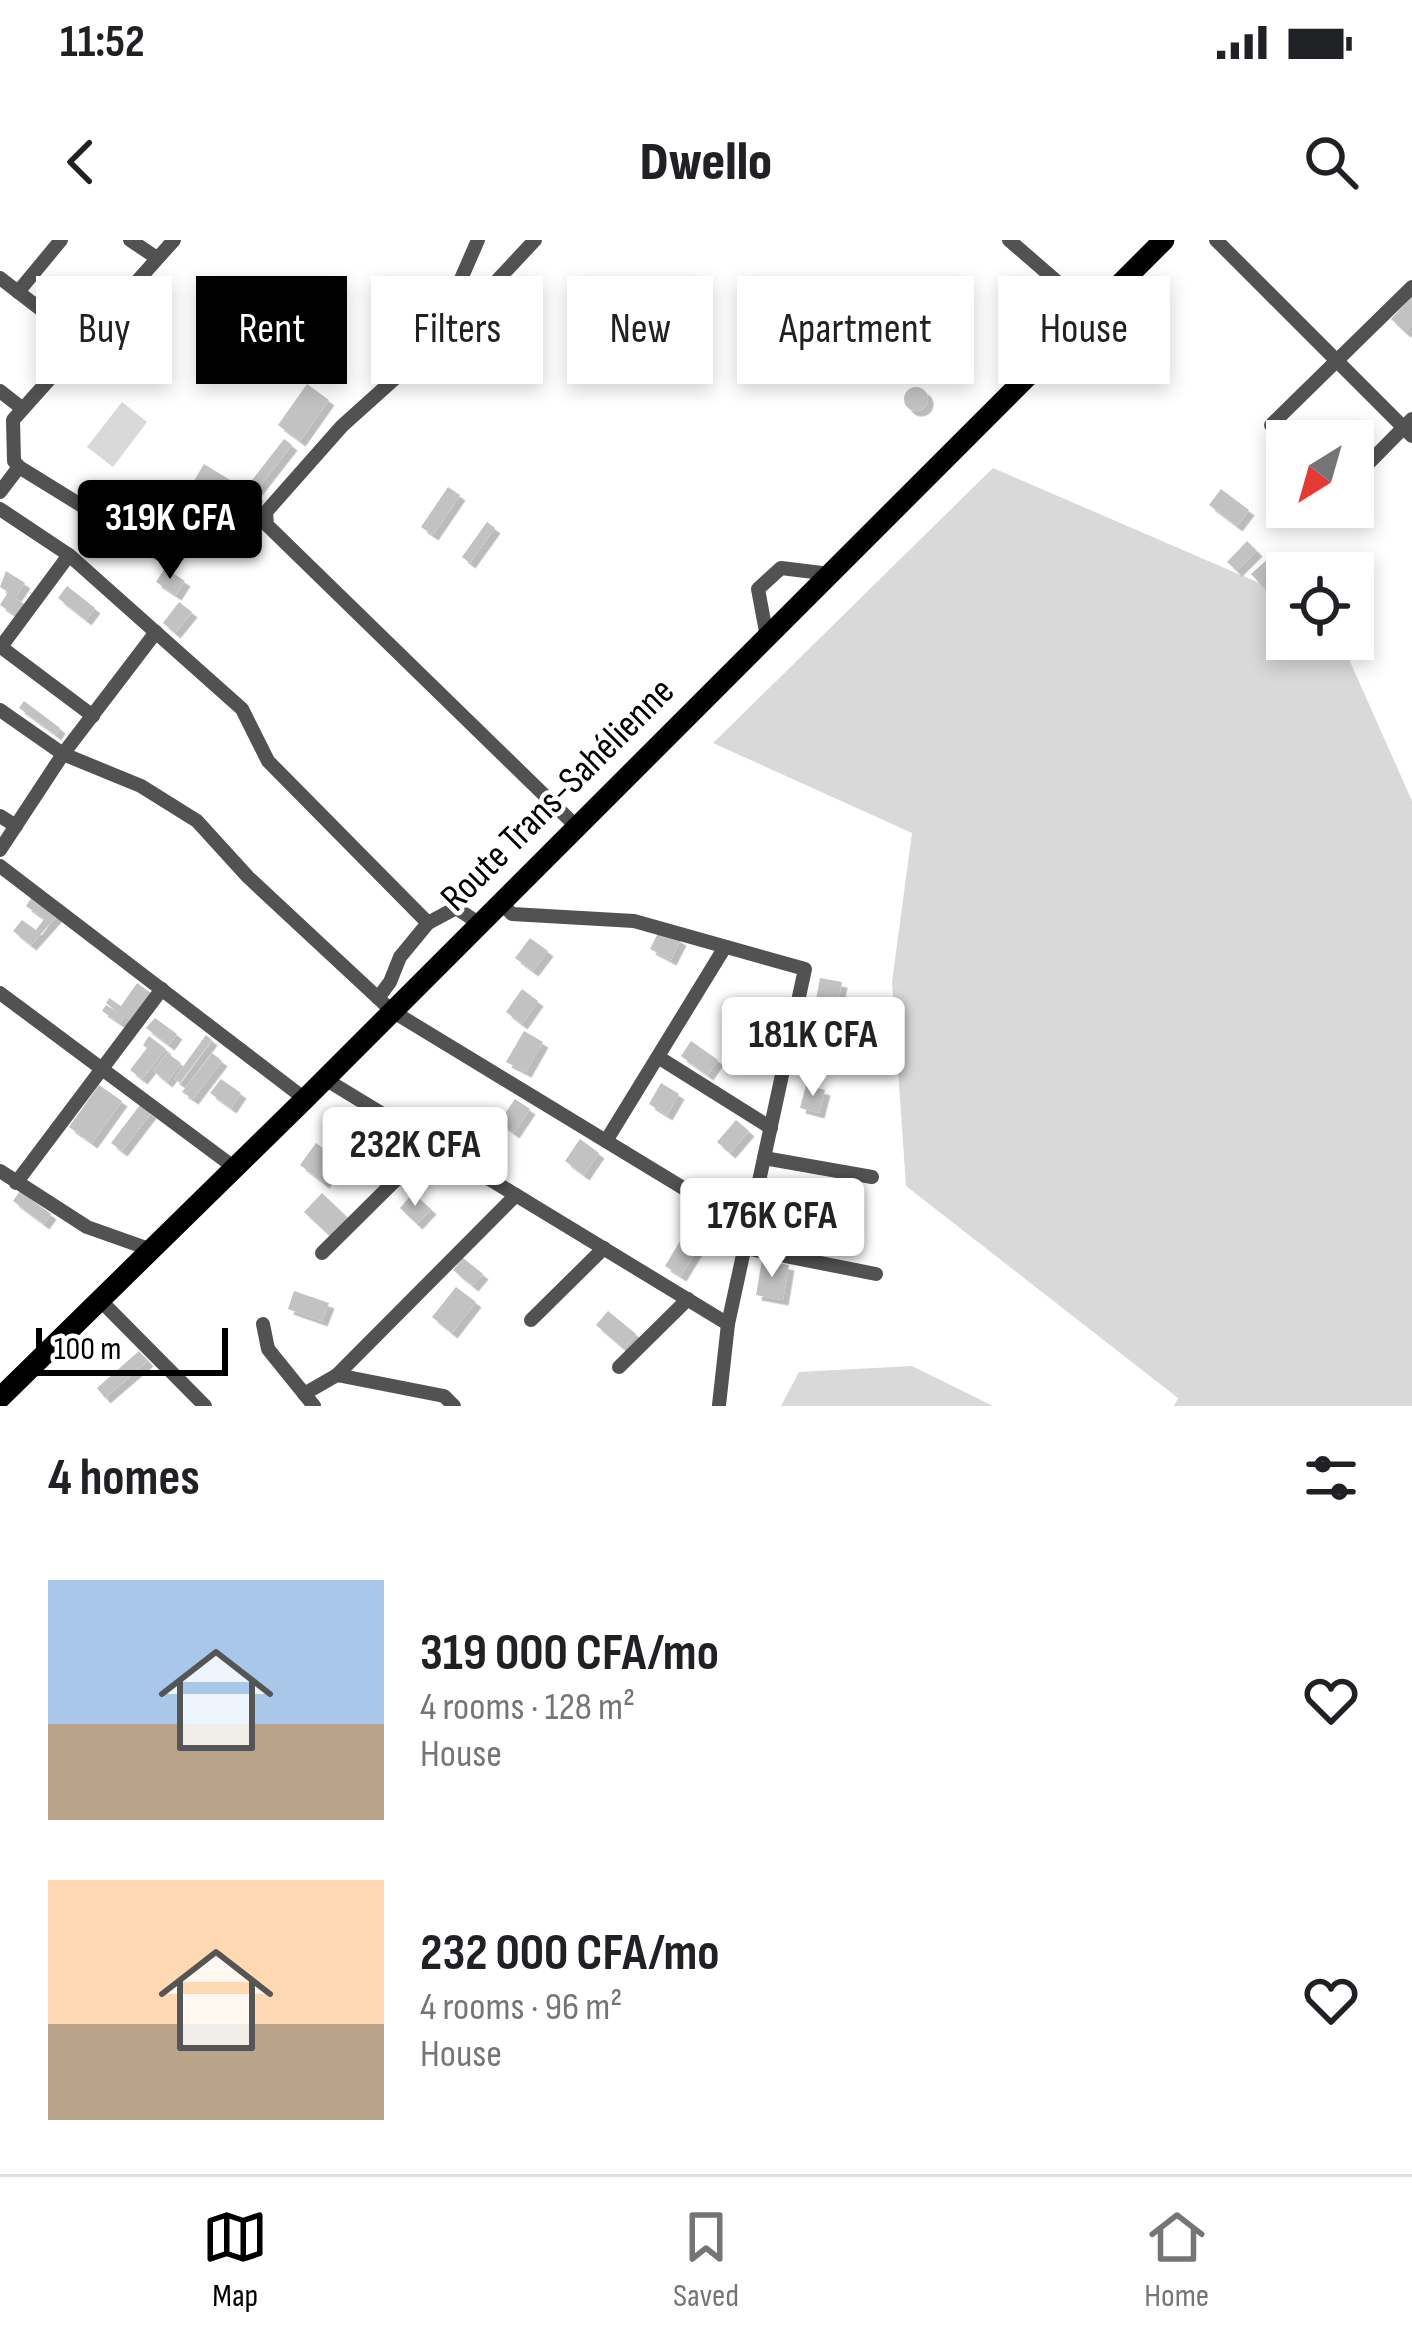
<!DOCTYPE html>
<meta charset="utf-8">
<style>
body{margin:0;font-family:"Sofia Sans Condensed",sans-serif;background:#f6f6f6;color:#202124;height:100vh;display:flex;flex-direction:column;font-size:45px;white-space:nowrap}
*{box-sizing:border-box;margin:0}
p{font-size:39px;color:#757577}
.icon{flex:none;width:66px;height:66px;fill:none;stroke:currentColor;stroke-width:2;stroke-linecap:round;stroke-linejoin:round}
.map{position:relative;height:1166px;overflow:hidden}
.details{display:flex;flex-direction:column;background:#fff;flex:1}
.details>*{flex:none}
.hud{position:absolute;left:36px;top:36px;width:1341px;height:108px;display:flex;gap:24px}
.needle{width:78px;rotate:217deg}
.buttons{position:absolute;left:1266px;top:180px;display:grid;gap:24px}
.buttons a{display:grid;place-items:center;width:108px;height:108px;border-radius:0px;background:#fff;box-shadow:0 6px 18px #0003;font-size:60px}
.scale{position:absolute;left:36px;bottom:30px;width:192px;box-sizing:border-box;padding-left:12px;border:6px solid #000;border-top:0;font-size:33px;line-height:42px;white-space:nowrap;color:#000;-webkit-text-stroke:9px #fff;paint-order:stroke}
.price{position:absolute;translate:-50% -102px;padding:0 27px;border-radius:12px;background:#fff;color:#222;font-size:39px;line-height:78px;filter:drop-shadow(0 3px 6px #0008)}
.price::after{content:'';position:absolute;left:50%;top:72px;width:36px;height:27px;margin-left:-18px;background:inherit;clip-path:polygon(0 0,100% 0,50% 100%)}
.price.current{background:#000;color:#fff}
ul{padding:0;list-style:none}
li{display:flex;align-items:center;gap:36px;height:300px;padding:0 48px}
li span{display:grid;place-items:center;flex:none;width:336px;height:240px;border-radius:0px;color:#555}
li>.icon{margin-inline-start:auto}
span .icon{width:144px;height:144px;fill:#fffc;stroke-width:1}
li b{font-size:51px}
h2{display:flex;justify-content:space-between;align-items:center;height:144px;padding:0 48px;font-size:51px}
.chip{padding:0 42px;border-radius:0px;background:#fff;box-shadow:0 6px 18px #0003;font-size:42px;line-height:108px}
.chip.current{background:#000;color:#fff}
.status{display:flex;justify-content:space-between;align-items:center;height:84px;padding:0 60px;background:#fff;direction:ltr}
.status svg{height:33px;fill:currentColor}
header{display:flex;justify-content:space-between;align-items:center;height:156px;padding:0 48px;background:#fff;font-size:54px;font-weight:800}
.dock{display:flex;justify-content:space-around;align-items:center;height:168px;border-top:3px solid #e0e0e0;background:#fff;font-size:33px;color:#757577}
.dock a{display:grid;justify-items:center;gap:6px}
.dock .current{color:#000}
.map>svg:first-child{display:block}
.green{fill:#d9d9d9}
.building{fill:#c2c2c2;filter:url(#shadow)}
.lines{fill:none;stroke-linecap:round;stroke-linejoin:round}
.minor{stroke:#525252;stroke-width:14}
.highway{stroke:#000;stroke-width:21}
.labels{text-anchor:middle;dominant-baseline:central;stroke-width:9;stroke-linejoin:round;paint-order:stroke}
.street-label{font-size:39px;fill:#000;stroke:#fff}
</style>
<div class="status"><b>11:52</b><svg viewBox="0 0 49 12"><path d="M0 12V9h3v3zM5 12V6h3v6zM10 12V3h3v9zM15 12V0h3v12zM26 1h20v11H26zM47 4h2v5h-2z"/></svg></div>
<header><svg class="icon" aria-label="back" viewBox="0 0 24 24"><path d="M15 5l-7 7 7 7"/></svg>Dwello<svg class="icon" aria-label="search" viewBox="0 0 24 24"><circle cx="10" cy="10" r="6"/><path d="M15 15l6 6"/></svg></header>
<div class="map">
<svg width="1412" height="1166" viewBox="0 0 1412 1166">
<defs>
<filter id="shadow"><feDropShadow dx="5.5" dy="5.5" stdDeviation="0" flood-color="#0004"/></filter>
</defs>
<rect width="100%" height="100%" fill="#fff"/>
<!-- green -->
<g class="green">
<path d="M122,162L147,182L113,227L87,207Z"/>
<path d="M993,228L1287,355V399H1340L1412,561V1166H1174L1178,1158L906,946L892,742L912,593L713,503Z"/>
<path d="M912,1126L993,1166H781L799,1132Z"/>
</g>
<!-- building -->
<g class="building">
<path d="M1412,56V85L1405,92L1391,79Z"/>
<path d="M1041,65L1050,75L1023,102L1013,92Z"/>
<path d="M842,88L873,112L863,125L831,101Z"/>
<path d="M307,144L329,160L300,201L278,185Z"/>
<circle cx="916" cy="159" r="12"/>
<path d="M284,199L292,205L257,250L249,244Z"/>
<path d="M204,224L235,243L220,270L188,251Z"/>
<path d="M448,247L460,255L433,295L421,287Z"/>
<path d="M247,248L258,256L223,303L212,295Z"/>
<path d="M1221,249L1249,270L1237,286L1209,265Z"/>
<path d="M151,259L184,278L178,288L189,295L178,314L133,289Z"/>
<path d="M487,282L495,288L470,323L462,317Z"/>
<path d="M1247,301L1257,311L1237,331L1227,322Z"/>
<path d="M1270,317L1286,335L1267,351L1251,334Z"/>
<path d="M165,328L185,341L176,355L156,342Z"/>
<path d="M6,331L25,343L15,358L26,365L18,377L0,365L8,352L0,347Z"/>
<path d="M67,346L95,368L86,380L58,358Z"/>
<path d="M179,362L192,372L175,393L163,383Z"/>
<path d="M24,461L60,488L56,495L19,468Z"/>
<path d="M32,657L57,676L31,705L13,691L22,680L36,690L44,679L26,666Z"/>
<path d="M660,689L681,700L671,720L650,709Z"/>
<path d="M530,698L548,711L533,731L515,718Z"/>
<path d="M820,738L842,742L835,780L813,776Z"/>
<path d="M137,743L151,753L132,781L125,776L120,783L102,771L106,765L117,772L106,763L109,758L121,766Z"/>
<path d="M522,749L538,761L522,784L506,772Z"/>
<path d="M155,778L177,794L169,805L146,788Z"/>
<path d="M524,791L543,802L526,832L506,822Z"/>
<path d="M206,795L212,800L180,843L174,839Z"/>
<path d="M149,796L166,809L142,839L130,830L147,808L143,805Z"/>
<path d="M691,801L718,820L708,835L681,816Z"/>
<path d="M167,813L181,823L167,842L153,831Z"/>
<path d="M212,813L222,821L193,859L182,852Z"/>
<path d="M221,839L241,853L231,868L210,853Z"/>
<path d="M661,843L679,854L667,875L649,864Z"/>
<path d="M99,845L122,861L92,903L69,887Z"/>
<path d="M806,845L825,850L819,873L800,868Z"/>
<path d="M515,859L530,869L514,893L499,882Z"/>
<path d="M140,865L151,873L122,911L111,903Z"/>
<path d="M736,880L749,891L730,913L717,902Z"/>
<path d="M580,899L599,913L584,935L565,921Z"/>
<path d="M316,903L340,921L324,943L300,925Z"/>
<path d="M20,951L51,974L44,984L13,961Z"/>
<path d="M322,953L347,977L330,996L304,972Z"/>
<path d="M413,953L431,969L417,984L400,968Z"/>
<path d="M682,998L698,1008L681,1036L665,1026Z"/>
<path d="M463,1018L483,1034L473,1046L453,1030Z"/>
<path d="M762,1020L789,1025L783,1060L756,1055Z"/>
<path d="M456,1047L476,1062L452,1093L432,1077Z"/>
<path d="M294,1051L329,1063L322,1081L288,1069Z"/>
<path d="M608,1071L636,1094L624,1109L596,1085Z"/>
<path d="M139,1111L148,1121L105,1158L97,1148Z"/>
</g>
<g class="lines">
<!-- minor -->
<g class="minor">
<path d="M130,0L157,18"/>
<path d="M535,0L461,79L342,186L266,272L267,285L577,587"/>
<path d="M1009,0L1092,72"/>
<path d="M1216,0L1412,196"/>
<path d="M0,38L83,102"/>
<path d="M18,52L61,0"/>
<path d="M437,94L478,0"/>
<path d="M0,151L23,169"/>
<path d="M1271,185L1412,47"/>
<path d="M1353,239L1412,179"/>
<path d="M0,252L19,227"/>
<path d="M0,269L69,315L242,469L268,521L428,683L456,668L480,684"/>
<path d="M173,322L19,227L14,221L13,180L174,0"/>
<path d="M767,397L758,349L781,328L830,334"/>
<path d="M1,407L93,476"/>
<path d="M0,408L69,315"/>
<path d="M0,470L63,514L141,546L197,581L248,637L392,771L749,988"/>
<path d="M0,576L16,586"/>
<path d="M0,610L63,514L156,392"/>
<path d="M0,626L305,859"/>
<path d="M501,663L512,674L634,681L805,729L728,1084L719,1165"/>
<path d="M0,753L235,928"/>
<path d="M378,758L390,742L400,717L428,683"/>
<path d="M658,817L771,888"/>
<path d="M325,839L728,1084"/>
<path d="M606,901L725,707"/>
<path d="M764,918L872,937"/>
<path d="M0,931L87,987L152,1010"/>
<path d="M16,943L162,749"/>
<path d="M745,1008L876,1034"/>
<path d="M322,1013L432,904"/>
<path d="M100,1060L205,1166"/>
<path d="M531,1080L604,1008"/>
<path d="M263,1084L268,1109L314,1166"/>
<path d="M619,1127L688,1059"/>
<path d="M337,1135L516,955"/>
<path d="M304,1154L337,1135L444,1156L454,1166"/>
</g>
<!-- highway -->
<path class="highway" d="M0,1158L305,859L1164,0"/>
</g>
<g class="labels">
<!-- street labels -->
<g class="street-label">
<text transform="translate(558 555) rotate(-45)">Route Trans-Sahélienne</text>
</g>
</g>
</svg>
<div class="buttons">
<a><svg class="needle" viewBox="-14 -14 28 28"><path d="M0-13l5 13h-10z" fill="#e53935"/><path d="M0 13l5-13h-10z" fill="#757577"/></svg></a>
<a><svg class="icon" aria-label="locate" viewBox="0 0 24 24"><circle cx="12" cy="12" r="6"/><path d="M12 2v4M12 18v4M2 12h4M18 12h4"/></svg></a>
</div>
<div class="scale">100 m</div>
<b class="price current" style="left:170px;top:342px">319K CFA</b>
<b class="price" style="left:813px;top:859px">181K CFA</b>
<b class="price" style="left:415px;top:969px">232K CFA</b>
<b class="price" style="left:772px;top:1040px">176K CFA</b>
<div class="hud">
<a class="chip">Buy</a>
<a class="chip current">Rent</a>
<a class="chip">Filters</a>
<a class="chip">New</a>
<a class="chip">Apartment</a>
<a class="chip">House</a>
</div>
</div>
<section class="details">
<h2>4 homes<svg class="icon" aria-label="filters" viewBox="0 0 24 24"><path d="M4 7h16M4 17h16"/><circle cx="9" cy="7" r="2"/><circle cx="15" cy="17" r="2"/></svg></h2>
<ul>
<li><span style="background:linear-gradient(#a9c7e8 60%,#b9a48a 0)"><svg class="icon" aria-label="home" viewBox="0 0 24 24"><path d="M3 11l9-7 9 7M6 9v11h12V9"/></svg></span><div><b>319 000 CFA/mo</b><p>4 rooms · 128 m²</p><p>House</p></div><svg class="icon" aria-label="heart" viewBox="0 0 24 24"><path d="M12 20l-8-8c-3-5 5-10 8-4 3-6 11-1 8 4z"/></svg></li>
<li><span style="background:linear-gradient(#ffd9b3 60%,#b9a48a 0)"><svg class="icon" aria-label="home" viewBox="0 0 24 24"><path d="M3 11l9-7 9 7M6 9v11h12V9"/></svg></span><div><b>232 000 CFA/mo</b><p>4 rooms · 96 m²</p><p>House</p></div><svg class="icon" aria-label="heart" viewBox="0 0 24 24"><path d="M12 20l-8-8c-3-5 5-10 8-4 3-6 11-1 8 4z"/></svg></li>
</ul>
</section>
<nav class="dock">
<a class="current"><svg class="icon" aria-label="map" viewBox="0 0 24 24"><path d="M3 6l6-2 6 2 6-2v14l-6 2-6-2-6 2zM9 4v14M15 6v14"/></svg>Map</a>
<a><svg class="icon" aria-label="saved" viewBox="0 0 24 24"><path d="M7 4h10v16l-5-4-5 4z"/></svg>Saved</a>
<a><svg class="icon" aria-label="home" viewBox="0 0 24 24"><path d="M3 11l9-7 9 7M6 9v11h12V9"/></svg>Home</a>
</nav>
